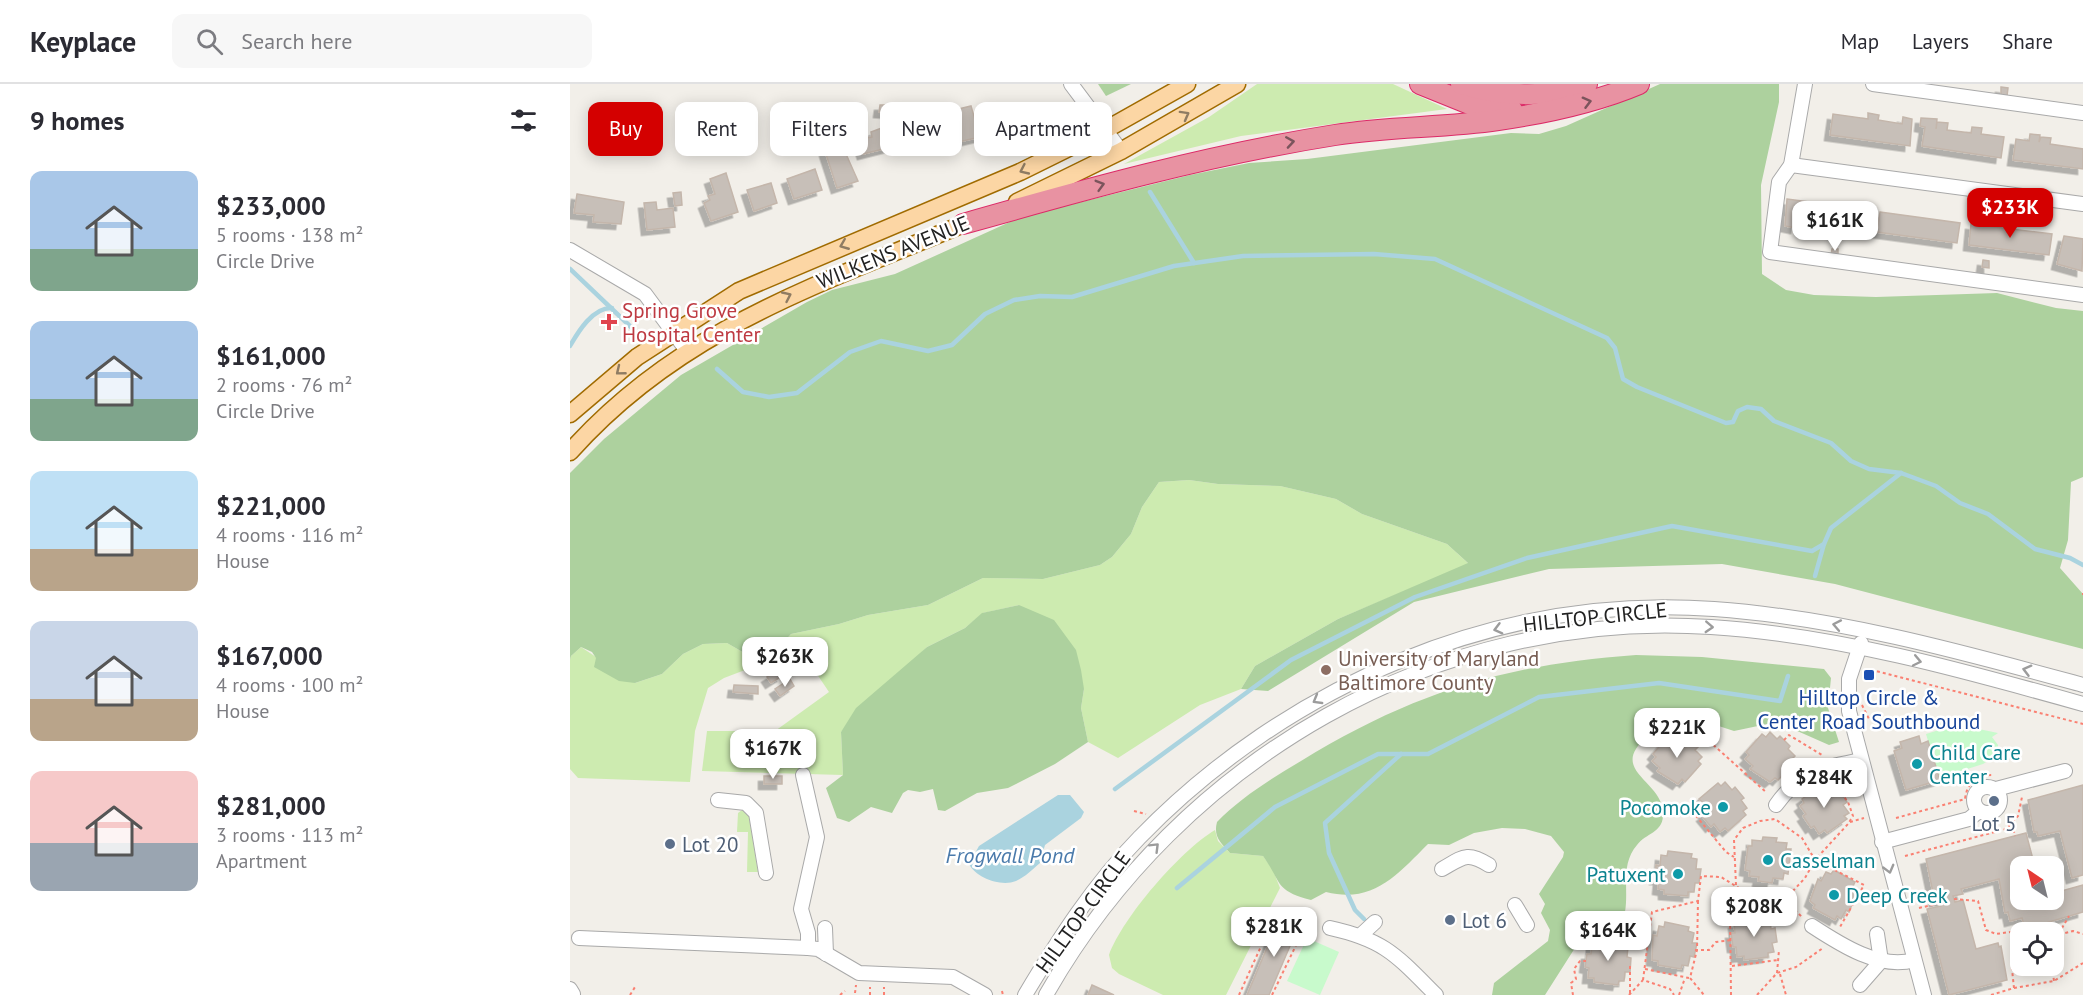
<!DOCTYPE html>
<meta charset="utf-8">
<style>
body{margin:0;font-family:"PT Sans",sans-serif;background:#f7f7f7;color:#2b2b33;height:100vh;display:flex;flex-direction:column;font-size:22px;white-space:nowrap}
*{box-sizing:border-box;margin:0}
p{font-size:20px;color:#7c7c81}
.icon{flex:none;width:33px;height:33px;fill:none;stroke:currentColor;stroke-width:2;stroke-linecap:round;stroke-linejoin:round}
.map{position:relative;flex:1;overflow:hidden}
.sheet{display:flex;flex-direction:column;background:#fff;width:570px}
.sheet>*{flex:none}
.banner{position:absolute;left:18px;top:18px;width:570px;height:54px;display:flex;gap:12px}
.needle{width:39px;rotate:325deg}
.buttons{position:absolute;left:1440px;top:772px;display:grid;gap:12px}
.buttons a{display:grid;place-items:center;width:54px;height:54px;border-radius:12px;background:#fff;box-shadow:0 3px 15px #0003;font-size:30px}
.price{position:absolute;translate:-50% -51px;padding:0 14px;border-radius:12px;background:#fff;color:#222;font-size:20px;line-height:39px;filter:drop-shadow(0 2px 3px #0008)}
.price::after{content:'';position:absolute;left:50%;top:36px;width:18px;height:14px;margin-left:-9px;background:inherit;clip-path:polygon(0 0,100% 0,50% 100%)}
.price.active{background:#d40000;color:#fff}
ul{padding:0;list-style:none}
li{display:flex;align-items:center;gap:18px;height:150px;padding:0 30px}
li span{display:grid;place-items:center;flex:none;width:168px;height:120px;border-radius:12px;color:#555}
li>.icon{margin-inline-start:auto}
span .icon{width:72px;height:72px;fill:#fffc;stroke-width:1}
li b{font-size:26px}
h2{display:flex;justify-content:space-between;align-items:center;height:72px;padding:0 30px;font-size:26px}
.tag{padding:0 21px;border-radius:12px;background:#fff;box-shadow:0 3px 15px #0003;font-size:21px;line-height:54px}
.tag.active{background:#d40000;color:#fff}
header{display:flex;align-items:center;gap:36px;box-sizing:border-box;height:84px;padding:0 30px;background:#fff;border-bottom:2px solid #e1e1e2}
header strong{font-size:28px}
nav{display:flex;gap:33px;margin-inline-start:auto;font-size:21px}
.search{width:420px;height:54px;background:#f7f7f7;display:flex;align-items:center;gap:15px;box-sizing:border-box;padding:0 21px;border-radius:12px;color:#7c7c81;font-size:22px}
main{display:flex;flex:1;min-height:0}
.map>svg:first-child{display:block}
.grass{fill:#cdebb0}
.forest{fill:#add19e}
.park{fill:#c8facc}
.water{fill:#aad3df}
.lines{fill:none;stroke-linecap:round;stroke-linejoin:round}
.stream{stroke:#aad3df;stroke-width:4.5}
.building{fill:#c7bfb8;stroke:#c4b6ab;stroke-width:1.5;filter:url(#shadow)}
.minor-casing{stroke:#a9a9a9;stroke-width:16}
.major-casing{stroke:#a06b00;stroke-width:19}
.highway-casing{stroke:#dc2a67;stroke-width:22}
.path{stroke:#fa8072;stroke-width:2;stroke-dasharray:3 3;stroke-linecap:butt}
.minor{stroke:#fff;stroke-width:14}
.major{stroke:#fcd6a4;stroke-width:16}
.highway{stroke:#e892a2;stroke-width:20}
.oneway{stroke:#7b545c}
.oneway2{stroke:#8f7c63}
.oneway3{stroke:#9c9c9c}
.health-dot{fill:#e0444e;stroke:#fff;stroke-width:2}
.education-dot{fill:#8d6e63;stroke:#fff;stroke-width:2}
.transit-dot{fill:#1a4fb4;stroke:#fff;stroke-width:2}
.culture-dot{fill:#0f9aa8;stroke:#fff;stroke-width:2}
.service-dot{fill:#5c6f8a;stroke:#fff;stroke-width:2}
.labels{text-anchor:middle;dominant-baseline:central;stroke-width:5;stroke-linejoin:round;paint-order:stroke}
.street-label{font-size:21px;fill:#222;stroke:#fff}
.health-label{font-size:21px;fill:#be3a42;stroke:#fff;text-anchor:start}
.education-label{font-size:21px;fill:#785e54;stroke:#fff;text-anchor:start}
.transit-label{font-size:21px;fill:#164399;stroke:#fff}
.culture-label{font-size:21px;fill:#0d838f;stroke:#fff;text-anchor:start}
.service-label{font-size:21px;fill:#4e5e75;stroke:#fff;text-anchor:start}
.water-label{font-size:22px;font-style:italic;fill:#4a7aab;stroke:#fff}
</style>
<header>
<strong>Keyplace</strong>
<div class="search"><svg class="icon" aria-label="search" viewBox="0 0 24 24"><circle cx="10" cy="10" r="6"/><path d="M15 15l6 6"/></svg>Search here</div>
<nav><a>Map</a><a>Layers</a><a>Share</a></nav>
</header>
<main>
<section class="sheet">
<h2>9 homes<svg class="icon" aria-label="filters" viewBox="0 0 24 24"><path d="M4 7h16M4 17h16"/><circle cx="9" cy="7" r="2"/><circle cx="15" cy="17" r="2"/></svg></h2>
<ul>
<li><span style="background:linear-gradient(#a9c7e8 65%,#7fa58c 0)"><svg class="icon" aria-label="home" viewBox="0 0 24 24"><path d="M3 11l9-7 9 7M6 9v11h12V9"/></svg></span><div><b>$233,000</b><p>5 rooms · 138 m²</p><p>Circle Drive</p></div></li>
<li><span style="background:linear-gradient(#a9c7e8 65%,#7fa58c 0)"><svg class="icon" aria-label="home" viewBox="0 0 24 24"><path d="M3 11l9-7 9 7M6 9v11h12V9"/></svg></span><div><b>$161,000</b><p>2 rooms · 76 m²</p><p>Circle Drive</p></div></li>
<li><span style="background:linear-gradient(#bfe0f5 65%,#b9a48a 0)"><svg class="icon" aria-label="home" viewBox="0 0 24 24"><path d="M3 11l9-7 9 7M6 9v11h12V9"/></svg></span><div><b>$221,000</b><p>4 rooms · 116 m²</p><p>House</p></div></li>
<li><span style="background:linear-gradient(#c9d6e8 65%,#b9a48a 0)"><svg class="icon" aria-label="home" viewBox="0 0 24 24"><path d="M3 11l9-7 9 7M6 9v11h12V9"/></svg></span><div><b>$167,000</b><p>4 rooms · 100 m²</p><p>House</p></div></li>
<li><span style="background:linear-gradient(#f6c9c9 60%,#9aa5b1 0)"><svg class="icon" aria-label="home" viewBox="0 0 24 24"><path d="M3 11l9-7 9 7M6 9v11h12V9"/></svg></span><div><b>$281,000</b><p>3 rooms · 113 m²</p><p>Apartment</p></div></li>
</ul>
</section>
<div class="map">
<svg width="1513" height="911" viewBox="0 0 1513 911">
<defs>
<filter id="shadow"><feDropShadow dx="-5.5" dy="5.5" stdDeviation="0" flood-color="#0004"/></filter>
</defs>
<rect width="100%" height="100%" fill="#f2efe9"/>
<!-- grass -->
<g class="grass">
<path d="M687,0H823L877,25L671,52L554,80L639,33Z"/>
<path d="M619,396L648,400L710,402L766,415L792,430L877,460L899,480L768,535L685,582L671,605L630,621L548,674L518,658L511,624L514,605L449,521L413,529L395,544L357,563L271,648L273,691L132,687L137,647H205L259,608L230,565L154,594L138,604L125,647L120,698L8,694L0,685V576L1,572L11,563L65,599L92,590L113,570L133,560L157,559L176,570L205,568L221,550L269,540L298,531L358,521L413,494L473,495L530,481L542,473L561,450L572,423L589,398Z"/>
<path d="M172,726L179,732L188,788H177L178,748H167L168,729Z"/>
<path d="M645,746L648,757L660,769L693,772L703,786L710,804L656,911H593L549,890L542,884L539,871C553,833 610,767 645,746Z"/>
</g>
<!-- forest -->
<g class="forest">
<path d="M528,0H561L536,12Z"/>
<path d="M1090,0H1209V18L1191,101L1192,190L1216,206L1244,211L1306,213L1427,209L1486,224L1513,227V393L1501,398L1498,456L1490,484L1513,510V565L1265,500L1152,480L979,485L844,518L698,607L671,605L685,582L768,535L898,479L877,460L792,430L766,415L710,402L648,400L619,396L589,398L572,423L561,450L542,473L530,481L473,495L413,494L358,521L298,531L269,540L221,550L205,568L191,572L176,570L157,559L133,560L113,570L92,590L65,599L49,597L24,583L26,574L22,568L11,563L1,572L0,576V389L34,355L111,291L237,218L262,206L325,190L451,133L620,91L679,79L737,75L941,49L969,50L996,42Z"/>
<path d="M449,521L484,536L506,566L511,586L514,605L511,624L518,658L485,680L438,704L407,709L375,727L368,726L363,705L350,708L338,706L333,709L322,729L301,723L279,738L267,734L256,704L273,691L271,648L286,624L357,563L395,544L412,529Z"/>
<path d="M1066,571L1132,573L1254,585L1261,594L1258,624L1269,658L1259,661L1207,638L1164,647L1115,631C1102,633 1089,642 1079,651C1034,688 1096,696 1093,732C1092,749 1076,749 1067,761C1050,781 1059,805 1055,828L1010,856L975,911H922L924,899L978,857L980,846L971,829L975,820L969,810L993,773L994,768L981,752L955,745L932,744L904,749L879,761L858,760C827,791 803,820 756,808L741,816C704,806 713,800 693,772L660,769C651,759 643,753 647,738C670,714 702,694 731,677C842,609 937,580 1066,571Z"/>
</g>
<!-- park -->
<g class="park">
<path d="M1375,638L1428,649L1422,653L1428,661V670L1413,680L1369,694L1356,650L1369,646L1367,641Z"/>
<path d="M737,854L769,868L750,911L717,897Z"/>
</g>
<!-- water -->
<path class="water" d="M488,711H500L514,728L511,734L475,761L470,779C463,785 455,793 446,797C431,803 406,794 399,780L409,762Z"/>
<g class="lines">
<!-- stream -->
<g class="stream">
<path d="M580,108L624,179"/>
<path d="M0,185L63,245"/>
<path d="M0,262C8,248 23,223 42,224"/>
<path d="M147,285L173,308L199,313L227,309L280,268L311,257L358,267L382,261L415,230L444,216L470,212L502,213L604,182L673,172L804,170L865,175L1037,254L1045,264L1053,295L1067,303L1156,339L1163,338L1168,327L1177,323L1191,325L1204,337L1261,359L1281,377L1299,385L1331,389L1366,402L1390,419L1418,430L1465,465L1500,474L1513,481"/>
<path d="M1245,492L1254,460"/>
<path d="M545,705L721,576L845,513L957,474L1102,442L1242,467L1254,460L1261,444L1331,389"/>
<path d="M607,804L705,723L808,670H858L969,613L1089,599L1210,617L1218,592"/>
<path d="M794,835L785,826L759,769L755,739L831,670"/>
</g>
</g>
<!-- building -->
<g class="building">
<path d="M1431,3L1438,4L1437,12L1431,11Z"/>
<path d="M310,21H324V29L309,28Z"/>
<path d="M401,22L410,53L384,59L376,28Z"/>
<path d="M1298,29L1309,31L1308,36L1332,40L1333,33L1342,35L1340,62L1260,51L1263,30L1298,35Z"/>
<path d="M1351,34L1367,35L1366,45L1367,38L1378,39L1377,46L1401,49L1402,43L1412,44L1411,50L1434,53L1431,74L1352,62L1355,43L1350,42Z"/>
<path d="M325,39L328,47L337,44L340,54L324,59L325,62L293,70L288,55L302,53L301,48Z"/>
<path d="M1460,50L1470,51L1469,58L1471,53L1481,54L1480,60L1513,65V85L1443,76L1446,55L1459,57Z"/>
<path d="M272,61L288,97L267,104L255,67Z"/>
<path d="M245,85L252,106L224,115L217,95Z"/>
<path d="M156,89L168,128L141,137L134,119L140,116L138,112L145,110L140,95Z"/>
<path d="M201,99L207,119L184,127L177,106Z"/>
<path d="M111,108L112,121L105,122L103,109Z"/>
<path d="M7,110L54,118L51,140L23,138L24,131L4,129Z"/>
<path d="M1217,115L1298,126L1295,146L1227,137L1226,144L1215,142Z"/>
<path d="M86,118L87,126L103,124L105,143L77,146L74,119Z"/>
<path d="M1310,128L1390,139L1387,159L1307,148Z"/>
<path d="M1401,140L1482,150L1479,171L1399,161Z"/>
<path d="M1494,152L1513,155L1512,187L1487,180Z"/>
<path d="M1262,165H1268V172L1261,171Z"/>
<path d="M1413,176L1419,177V184L1412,183Z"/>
<path d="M208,586L212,592L201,599L197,593Z"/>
<path d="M220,595L224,602L210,612L205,605Z"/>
<path d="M164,601L188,602V610L163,608Z"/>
<path d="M1200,648L1207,655L1210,652L1220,662L1218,665L1225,672L1221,676L1224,679L1208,696L1205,694L1200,698L1180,685L1183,682L1175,675L1179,671L1176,668L1192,650L1196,653Z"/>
<path d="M1107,650L1114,657L1117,653L1128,663L1125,666L1132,673L1128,677L1131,680L1115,698L1112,695L1108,700L1087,687L1090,684L1082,677L1086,673L1083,670L1099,651L1103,654Z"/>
<path d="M1349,652L1351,660L1358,657L1370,696L1336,706L1324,667L1332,664L1330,658Z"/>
<rect x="194" y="692" width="18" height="8"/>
<path d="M1155,698L1162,706L1165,703L1174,714L1171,716L1177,724L1173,727L1176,731L1158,747L1155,744L1150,748L1144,740L1141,743L1132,732L1135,730L1128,722L1132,718L1129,715L1148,699L1151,702Z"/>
<path d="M1252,701L1254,704L1259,701L1265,709L1269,707L1277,718L1273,721L1279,729L1274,732L1277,735L1257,749L1255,746L1249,750L1244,742L1241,744L1233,732L1236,730L1230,722L1234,719L1232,715Z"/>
<path d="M1513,701V791L1502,794L1490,747L1468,752L1467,748H1464L1458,716Z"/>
<path d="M1456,749L1465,783H1450V816H1484V809L1513,801V828L1455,845L1452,834L1440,837L1438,828L1435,829L1429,795L1391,805L1393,810L1383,812L1385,818L1393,816L1406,865L1428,859L1429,863L1431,862L1437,896L1379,911L1357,825L1371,822L1370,816L1365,818L1356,775Z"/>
<path d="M1193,753L1207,754L1206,758L1217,759L1216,765H1221L1218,790L1214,789L1213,795L1203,794L1202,799L1188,797L1189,793L1179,792L1180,787L1175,786L1178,762H1182V756L1192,757Z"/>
<path d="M1098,767L1122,770L1121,774L1127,775L1126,785H1131L1129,799H1125L1124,808H1118V812L1094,810V806L1088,805L1089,795H1085L1086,781L1090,782L1091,771L1097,772Z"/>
<path d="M1264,786L1285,798L1283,802L1288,805L1279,828L1276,826L1271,835L1267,832L1265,836L1243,824L1245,821L1240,817L1248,795L1251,797L1256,788L1261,790Z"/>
<path d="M1194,831V835H1200L1201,845L1205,844L1207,858L1202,859L1204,868L1198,869V873L1174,876V872L1167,873L1166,863H1163L1161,849H1165L1164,839L1170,838L1169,834Z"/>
<path d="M710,833L729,841L699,911H677Z"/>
<path d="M1095,838L1119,843L1118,847L1124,849L1122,859H1127L1124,873L1120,872L1118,882L1112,881L1111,885L1088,881V877L1082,876L1083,851L1087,852L1089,842L1094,843Z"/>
<path d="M1028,856L1052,858V863H1058L1057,873L1061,874L1060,888H1055L1054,897H1049L1048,901L1024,898V894H1018L1019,884L1015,883L1017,870H1021L1022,860H1027Z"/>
<path d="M522,901L544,911H518Z"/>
</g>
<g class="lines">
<!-- minor casing -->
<g class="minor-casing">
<g id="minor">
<path d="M501,0L551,67"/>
<path d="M1235,0L1221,81L1209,98L1200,168L1513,211"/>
<path d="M1303,0L1513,29"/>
<path d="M1221,81L1513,120"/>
<path d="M0,166L75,210L118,268"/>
<path d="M1291,559L1279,595V627L1354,911"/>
<path d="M233,691L247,753L231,825L238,849V864"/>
<circle cx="1417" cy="716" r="13"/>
<path d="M1426,705L1495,687"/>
<path d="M148,716L176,719L186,729L196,789"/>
<path d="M1206,721C1230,687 1253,684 1291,676"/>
<path d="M1312,758L1399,735L1409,727"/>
<path d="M872,785C893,773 897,767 919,781"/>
<path d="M945,821L957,841"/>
<path d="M1242,842C1271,861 1310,886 1344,876"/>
<path d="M255,844L256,870"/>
<path d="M760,844C815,856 827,872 866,911"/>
<path d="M791,851L805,838"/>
<path d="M9,854L238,864L248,865L289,889L383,893L415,911"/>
<path d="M1290,901L1311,877L1307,850"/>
<path d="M0,905L3,910"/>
<path d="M455,911C488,856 524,800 569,754C717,601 930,509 1144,525C1270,534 1392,568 1513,601"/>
<path d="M476,911C609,676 869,524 1141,543C1267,551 1392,586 1513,620"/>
</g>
</g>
<!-- major casing -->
<g class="major-casing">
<g id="major">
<path d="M447,118L551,67L667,0"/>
<path d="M0,330L67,273L169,207L450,88L537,45L617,0"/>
<path d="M0,368C112,242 255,199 403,136"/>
</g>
</g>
<!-- highway casing -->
<g class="highway-casing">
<g id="highway">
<path d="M850,0L902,21L942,26"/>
<path d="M891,0C931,12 977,15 1017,0"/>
<path d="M393,140C516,105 638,71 765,51C819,42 874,44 928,36C977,29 1024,19 1069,0"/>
</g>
</g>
<!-- path -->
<g class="path">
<path d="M1512,510H1513"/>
<path d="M1295,587H1306L1513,640"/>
<path d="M1292,621L1300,637"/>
<path d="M1130,649L1197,709"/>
<path d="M1214,656L1219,651L1252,671"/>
<path d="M1272,711L1284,702"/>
<path d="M564,727L576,730"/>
<path d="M1122,727L1156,768L1164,773"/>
<path d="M1326,734L1395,715C1397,699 1406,691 1422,691"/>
<path d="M1280,738L1294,734"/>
<path d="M1442,740L1445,752"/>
<path d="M1335,772L1436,745L1448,732L1452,713"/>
<path d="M1166,801L1164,756L1173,744L1190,737L1205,735L1232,754L1245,776L1294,801L1270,843"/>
<path d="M1212,813L1233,834"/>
<path d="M1384,815L1408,817L1416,846L1426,850L1454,846L1456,849"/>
<path d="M1128,817L1127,866L1120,894L1134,911"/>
<path d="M1349,824L1371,819"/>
<path d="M1484,852L1488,851L1499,832"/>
<path d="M1125,866H1139L1146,858L1162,856"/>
<path d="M1484,867L1488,851L1503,847L1513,850"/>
<path d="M1162,882L1208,876"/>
<path d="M1482,882L1484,897"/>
<path d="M1075,885L1119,894"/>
<path d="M1207,889L1209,866"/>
<path d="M1210,890L1216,911"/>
<path d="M1073,896L1082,828L1128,817L1131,792L1151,793L1182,812L1212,813L1221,809L1235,794L1245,776L1278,740L1283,732L1278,718L1262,697"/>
<path d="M1444,904L1484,897L1513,879"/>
<path d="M432,907L433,911"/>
<path d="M285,909L286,901"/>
<path d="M1060,909V881"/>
<path d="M60,911L65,903"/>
<path d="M270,911L275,907"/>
<path d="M300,911V903"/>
<path d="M314,911V903"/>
<path d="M669,911L693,858L699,860"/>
<path d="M702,911L729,855"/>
<path d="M1003,911L1001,899L1006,895L1004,885L1010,877H1016"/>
<path d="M1059,911L1073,896L1100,905L1104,911"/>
<path d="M1109,911L1115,894"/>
<path d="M1161,911L1160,828L1169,805"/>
<path d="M1187,911L1207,889L1226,883L1253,864"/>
<path d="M1421,911L1444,904L1441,876L1450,860"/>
</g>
<!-- minor -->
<use href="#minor" class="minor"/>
<!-- major -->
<use href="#major" class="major"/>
<!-- highway -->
<use href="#highway" class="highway"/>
</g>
<!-- one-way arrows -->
<defs><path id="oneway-chevron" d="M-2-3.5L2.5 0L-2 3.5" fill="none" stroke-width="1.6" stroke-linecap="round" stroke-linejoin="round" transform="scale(1.5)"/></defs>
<g class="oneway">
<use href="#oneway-chevron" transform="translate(1017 18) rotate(-15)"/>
<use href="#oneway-chevron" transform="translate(720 58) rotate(-9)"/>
<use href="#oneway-chevron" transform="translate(530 101) rotate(-16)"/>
</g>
<g class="oneway2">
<use href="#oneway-chevron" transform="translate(615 31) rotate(-29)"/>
<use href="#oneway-chevron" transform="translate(454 86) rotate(155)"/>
<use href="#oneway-chevron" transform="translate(274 161) rotate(158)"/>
<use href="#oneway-chevron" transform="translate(217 212) rotate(-25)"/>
<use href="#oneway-chevron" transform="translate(50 287) rotate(141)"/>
</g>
<g class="oneway3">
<use href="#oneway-chevron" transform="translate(1267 541) rotate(-169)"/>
<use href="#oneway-chevron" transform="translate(1139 543) rotate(3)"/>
<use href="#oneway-chevron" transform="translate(928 545) rotate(165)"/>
<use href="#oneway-chevron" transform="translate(1347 577) rotate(12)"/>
<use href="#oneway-chevron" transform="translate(1457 586) rotate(-165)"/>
<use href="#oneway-chevron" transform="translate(747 616) rotate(150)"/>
<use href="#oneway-chevron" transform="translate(585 763) rotate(-45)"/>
<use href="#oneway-chevron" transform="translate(1319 785) rotate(75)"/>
</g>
<!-- markers -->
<path class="health-dot" d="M36 229h6v6h6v6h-6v6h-6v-6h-6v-6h6z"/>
<circle class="education-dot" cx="756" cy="586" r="6"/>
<rect class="transit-dot" x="1293" y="585" width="12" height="12" rx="3"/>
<g class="culture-dot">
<circle cx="1347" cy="680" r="6"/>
<circle cx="1153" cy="723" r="6"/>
<circle cx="1198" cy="776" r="6"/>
<circle cx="1108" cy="790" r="6"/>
<circle cx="1264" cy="811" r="6"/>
</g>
<g class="service-dot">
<circle cx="1424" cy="717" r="6"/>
<circle cx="100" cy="760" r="6"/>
<circle cx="880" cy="836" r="6"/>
</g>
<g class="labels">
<!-- street labels -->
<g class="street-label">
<text transform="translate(323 168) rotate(-22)">WILKENS AVENUE</text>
<text transform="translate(1025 533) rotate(-6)">HILLTOP CIRCLE</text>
<text transform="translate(513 828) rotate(-54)">HILLTOP CIRCLE</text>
</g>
<!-- health labels -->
<g class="health-label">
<text x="52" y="226">Spring Grove<tspan x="52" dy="24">Hospital Center</tspan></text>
</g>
<!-- education labels -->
<g class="education-label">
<text x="768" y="574">University of Maryland<tspan x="768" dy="24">Baltimore County</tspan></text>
</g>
<!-- transit labels -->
<g class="transit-label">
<text x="1299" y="613">Hilltop Circle &amp;<tspan x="1299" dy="24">Center Road Southbound</tspan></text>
</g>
<!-- culture labels -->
<g class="culture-label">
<text x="1359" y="668">Child Care<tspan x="1359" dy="24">Center</tspan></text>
<text x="1141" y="723" text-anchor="end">Pocomoke</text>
<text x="1210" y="776">Casselman</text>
<text x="1096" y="790" text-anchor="end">Patuxent</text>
<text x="1276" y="811">Deep Creek</text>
</g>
<!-- service labels -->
<g class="service-label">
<text x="1424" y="739" text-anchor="middle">Lot 5</text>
<text x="112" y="760">Lot 20</text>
<text x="892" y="836">Lot 6</text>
</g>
<!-- water labels -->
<g class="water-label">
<text x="440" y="771">Frogwall Pond</text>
</g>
</g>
</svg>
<div class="buttons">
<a><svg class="needle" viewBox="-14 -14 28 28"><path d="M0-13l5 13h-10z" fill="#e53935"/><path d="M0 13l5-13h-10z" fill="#7c7c81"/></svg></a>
<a><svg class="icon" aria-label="locate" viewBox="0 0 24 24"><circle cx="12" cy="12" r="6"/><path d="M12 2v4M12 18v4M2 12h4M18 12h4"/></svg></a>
</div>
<b class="price active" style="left:1440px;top:155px">$233K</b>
<b class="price" style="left:1265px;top:168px">$161K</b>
<b class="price" style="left:215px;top:604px">$263K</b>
<b class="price" style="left:1107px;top:675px">$221K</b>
<b class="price" style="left:203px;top:696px">$167K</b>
<b class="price" style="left:1254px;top:725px">$284K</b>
<b class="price" style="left:1184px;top:854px">$208K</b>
<b class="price" style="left:704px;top:874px">$281K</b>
<b class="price" style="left:1038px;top:878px">$164K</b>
<div class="banner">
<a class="tag active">Buy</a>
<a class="tag">Rent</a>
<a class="tag">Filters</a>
<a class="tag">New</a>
<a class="tag">Apartment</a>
</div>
</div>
</main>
